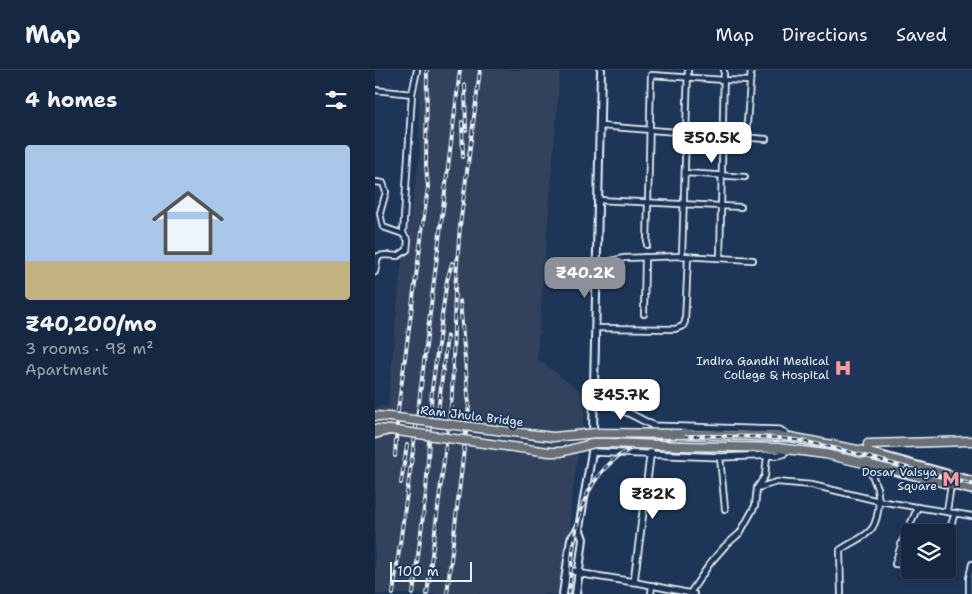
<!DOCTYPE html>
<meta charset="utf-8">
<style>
body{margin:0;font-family:"Shantell Sans",sans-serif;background:#23344c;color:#f1f3f6;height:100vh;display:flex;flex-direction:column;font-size:19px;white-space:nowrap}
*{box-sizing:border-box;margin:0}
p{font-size:16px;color:#9ea6b1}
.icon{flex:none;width:28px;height:28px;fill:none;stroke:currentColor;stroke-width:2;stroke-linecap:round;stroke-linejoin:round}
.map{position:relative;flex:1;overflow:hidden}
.panel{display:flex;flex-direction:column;background:#162841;width:375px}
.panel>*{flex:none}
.controls{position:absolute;left:526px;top:454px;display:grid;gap:10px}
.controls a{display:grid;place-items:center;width:55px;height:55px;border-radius:5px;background:#162841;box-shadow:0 2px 8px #0003,0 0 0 1px #35445a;font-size:25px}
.scale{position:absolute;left:15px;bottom:12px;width:82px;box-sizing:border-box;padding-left:5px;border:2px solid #e8f1f8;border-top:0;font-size:14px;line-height:18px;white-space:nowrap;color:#e8f1f8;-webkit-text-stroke:4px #1d3557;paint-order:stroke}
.price{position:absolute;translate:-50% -42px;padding:0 11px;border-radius:10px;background:#fff;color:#222;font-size:16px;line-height:32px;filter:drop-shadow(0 1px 2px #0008)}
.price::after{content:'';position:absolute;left:50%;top:30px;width:15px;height:11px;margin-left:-8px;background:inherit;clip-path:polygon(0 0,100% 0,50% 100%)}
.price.current{background:#8c9099;color:#fff}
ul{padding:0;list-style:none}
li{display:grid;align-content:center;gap:10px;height:265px;padding:0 25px}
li+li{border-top:1px solid #35445a}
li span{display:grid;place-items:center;height:155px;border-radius:5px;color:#555}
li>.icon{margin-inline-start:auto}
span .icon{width:90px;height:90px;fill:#fffc;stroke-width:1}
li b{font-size:21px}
h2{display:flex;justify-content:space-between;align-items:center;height:60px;padding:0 25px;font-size:21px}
header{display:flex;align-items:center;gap:30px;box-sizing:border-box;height:70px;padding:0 25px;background:#162841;border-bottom:1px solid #35445a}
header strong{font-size:24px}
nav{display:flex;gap:28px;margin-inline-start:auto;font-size:18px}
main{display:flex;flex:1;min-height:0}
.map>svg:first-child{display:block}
.built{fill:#31425d}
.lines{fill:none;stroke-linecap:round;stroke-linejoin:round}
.minor-casing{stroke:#e8f1f8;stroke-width:8}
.tertiary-casing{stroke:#e8f1f8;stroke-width:9}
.secondary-casing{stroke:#e8f1f8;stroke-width:10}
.primary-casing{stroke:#e8f1f8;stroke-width:11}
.trunk-casing{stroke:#e8f1f8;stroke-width:11}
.minor{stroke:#1d3557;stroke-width:4.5}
.tertiary{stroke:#1d3557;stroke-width:5.5}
.secondary{stroke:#1d3557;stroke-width:6}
.primary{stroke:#6a7074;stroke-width:7}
.trunk{stroke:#6a7074;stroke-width:8}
.rail-casing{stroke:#e8f1f8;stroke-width:4}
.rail{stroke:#1d3557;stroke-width:2;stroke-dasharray:5.5;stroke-linecap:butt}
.trunk-bridge-casing{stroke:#e8f1f8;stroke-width:11;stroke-linecap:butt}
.trunk-bridge{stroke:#6a7074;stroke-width:8}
.labels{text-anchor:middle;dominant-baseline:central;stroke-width:4;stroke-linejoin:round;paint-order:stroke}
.poi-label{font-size:12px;fill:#e8f1f8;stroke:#1d3557;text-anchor:end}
.street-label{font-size:12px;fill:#e8f1f8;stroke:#1d3557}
</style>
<header>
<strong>Map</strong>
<nav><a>Map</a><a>Directions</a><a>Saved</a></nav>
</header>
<main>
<section class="panel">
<h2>4 homes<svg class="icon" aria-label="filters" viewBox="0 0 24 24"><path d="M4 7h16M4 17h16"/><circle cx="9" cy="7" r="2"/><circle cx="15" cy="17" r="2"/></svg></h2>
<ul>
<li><span style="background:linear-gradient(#a9c7e8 75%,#c2b280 0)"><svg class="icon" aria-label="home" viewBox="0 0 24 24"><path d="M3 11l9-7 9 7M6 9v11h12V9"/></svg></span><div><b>₹40,200/mo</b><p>3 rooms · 98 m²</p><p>Apartment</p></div></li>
</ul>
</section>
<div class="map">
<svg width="597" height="524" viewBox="0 0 597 524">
<rect width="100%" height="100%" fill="#1d3557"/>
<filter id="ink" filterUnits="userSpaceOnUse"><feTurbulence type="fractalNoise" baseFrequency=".02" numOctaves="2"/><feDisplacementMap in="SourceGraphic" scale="10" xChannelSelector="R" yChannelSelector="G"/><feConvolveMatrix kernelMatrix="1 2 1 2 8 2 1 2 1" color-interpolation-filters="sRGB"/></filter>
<g filter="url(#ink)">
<!-- built -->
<path class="built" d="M43,0H185L162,289L212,326L196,431L195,484L189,524H0V337L13,336L25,206L45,86Z"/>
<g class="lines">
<!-- minor casing -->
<g class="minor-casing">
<g id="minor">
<path d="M0,20L37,24L42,0"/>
<path d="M225,56L391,69"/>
<path d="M371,67L376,0"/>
<path d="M310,103L370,107"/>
<path d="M0,112L8,113L11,122L5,143L8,157L28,164L33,170L32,180L23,186L11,185L3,186L0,202"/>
<path d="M223,130L366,137"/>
<path d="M28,164L37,24"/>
<path d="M272,175L276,5L349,10L375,11"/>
<path d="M307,186L313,0"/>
<path d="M345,188L349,0"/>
<path d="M222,203L236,191L249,188L307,186L378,190"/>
<path d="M269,244L270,187"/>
<path d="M220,258L300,259L308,256L310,252L313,187"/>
<path d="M345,387L350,439"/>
<path d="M493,394L502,418L504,431L597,446"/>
<path d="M382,418L402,412L437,415L504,431C502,466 491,463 465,480L466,524"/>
<path d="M572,441L576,415"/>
<path d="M572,467L580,443"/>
<path d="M535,495L520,494L527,472L543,437"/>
<path d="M259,512L319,524"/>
<path d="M315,523L336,492L350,476L365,463L380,436L382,418L390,406L392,386"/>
<path d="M276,524L277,515"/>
<path d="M594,524V508L597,494"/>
</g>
</g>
<!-- tertiary casing -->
<g class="tertiary-casing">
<g id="tertiary">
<path d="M219,329L238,335L279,356L405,360L415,367"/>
<path d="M217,382L345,387L404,385L408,384L412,379"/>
<path d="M192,499L208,504L259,512L279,356"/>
</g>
</g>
<!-- secondary casing -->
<g class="secondary-casing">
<g id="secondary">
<path d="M188,524L196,469L204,458"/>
<path d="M201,524L208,469L204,458L217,382L218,362L226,0"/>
</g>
</g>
<!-- primary casing -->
<g class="primary-casing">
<g id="primary">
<path d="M0,364L15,360"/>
<path d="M493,382L597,411"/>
<path d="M493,394L597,420"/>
</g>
</g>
<!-- trunk casing -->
<g class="trunk-casing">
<g id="trunk">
<path d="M0,346L14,347"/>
<path d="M0,359L15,360"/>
<path d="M306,364L415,367L493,382"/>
<path d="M307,376L403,378L450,384L493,394V374L597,371"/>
</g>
</g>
<!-- minor -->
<use href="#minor" class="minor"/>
<!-- tertiary -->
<use href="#tertiary" class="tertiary"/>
<!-- secondary -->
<use href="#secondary" class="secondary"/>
<!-- primary -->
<use href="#primary" class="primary"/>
<!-- trunk -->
<use href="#trunk" class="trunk"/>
<!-- rail casing -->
<g class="rail-casing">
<g id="rail">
<path d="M90,15L91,60"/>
<path d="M87,52L88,87"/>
<path d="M62,350L72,266"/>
<path d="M20,386L23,340L53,117L51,96L52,0"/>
<path d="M26,413L32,375"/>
<path d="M18,524L40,365L85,0"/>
<path d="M38,524L51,423L57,319L72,210L77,193"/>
<path d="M52,524L77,327L80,220L85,156L105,0"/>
<path d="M72,524L94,336L85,231"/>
<path d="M194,524C197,491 198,451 214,421C243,367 291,365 345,366C370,367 396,366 421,370C480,380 538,402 597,414"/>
</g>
</g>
<!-- rail -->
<use href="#rail" class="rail"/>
<!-- trunk-bridge casing -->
<g class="trunk-bridge-casing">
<g id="trunk-bridge">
<path d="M14,347L178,367L222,363L306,364"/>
<path d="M15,360L174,382H186L220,373H234L307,376"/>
</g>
</g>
<!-- trunk-bridge -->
<use href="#trunk-bridge" class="trunk-bridge"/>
</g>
</g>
<!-- icons -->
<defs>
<g id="hospital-bare" transform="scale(1.35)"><path d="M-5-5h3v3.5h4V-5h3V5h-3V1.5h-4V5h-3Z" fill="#ff9aa2" stroke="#1d3557" stroke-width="2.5" paint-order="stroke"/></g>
<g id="metro-bare" transform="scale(1.35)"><path d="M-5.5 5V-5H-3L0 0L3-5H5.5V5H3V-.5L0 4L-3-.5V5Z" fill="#ff9aa2" stroke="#1d3557" stroke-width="2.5" paint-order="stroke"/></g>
</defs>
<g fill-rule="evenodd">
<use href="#hospital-bare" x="468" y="298"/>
<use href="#metro-bare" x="576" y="409"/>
</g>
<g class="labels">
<!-- poi labels -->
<g class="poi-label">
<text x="454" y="291">Indira Gandhi Medical<tspan x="454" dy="14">College &amp; Hospital</tspan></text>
<text x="562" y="402">Dosar Vaisya<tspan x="562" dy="14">Square</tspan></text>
</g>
<!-- street labels -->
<g class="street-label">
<text transform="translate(97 346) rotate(7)">Ram Jhula Bridge</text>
</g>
</g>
</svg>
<div class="controls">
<a><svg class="icon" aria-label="layers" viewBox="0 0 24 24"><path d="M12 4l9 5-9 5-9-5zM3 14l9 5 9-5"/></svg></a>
</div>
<div class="scale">100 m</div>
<b class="price" style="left:337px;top:94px">₹50.5K</b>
<b class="price current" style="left:210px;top:229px">₹40.2K</b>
<b class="price" style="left:246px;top:351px">₹45.7K</b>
<b class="price" style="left:278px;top:450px">₹82K</b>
</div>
</main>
